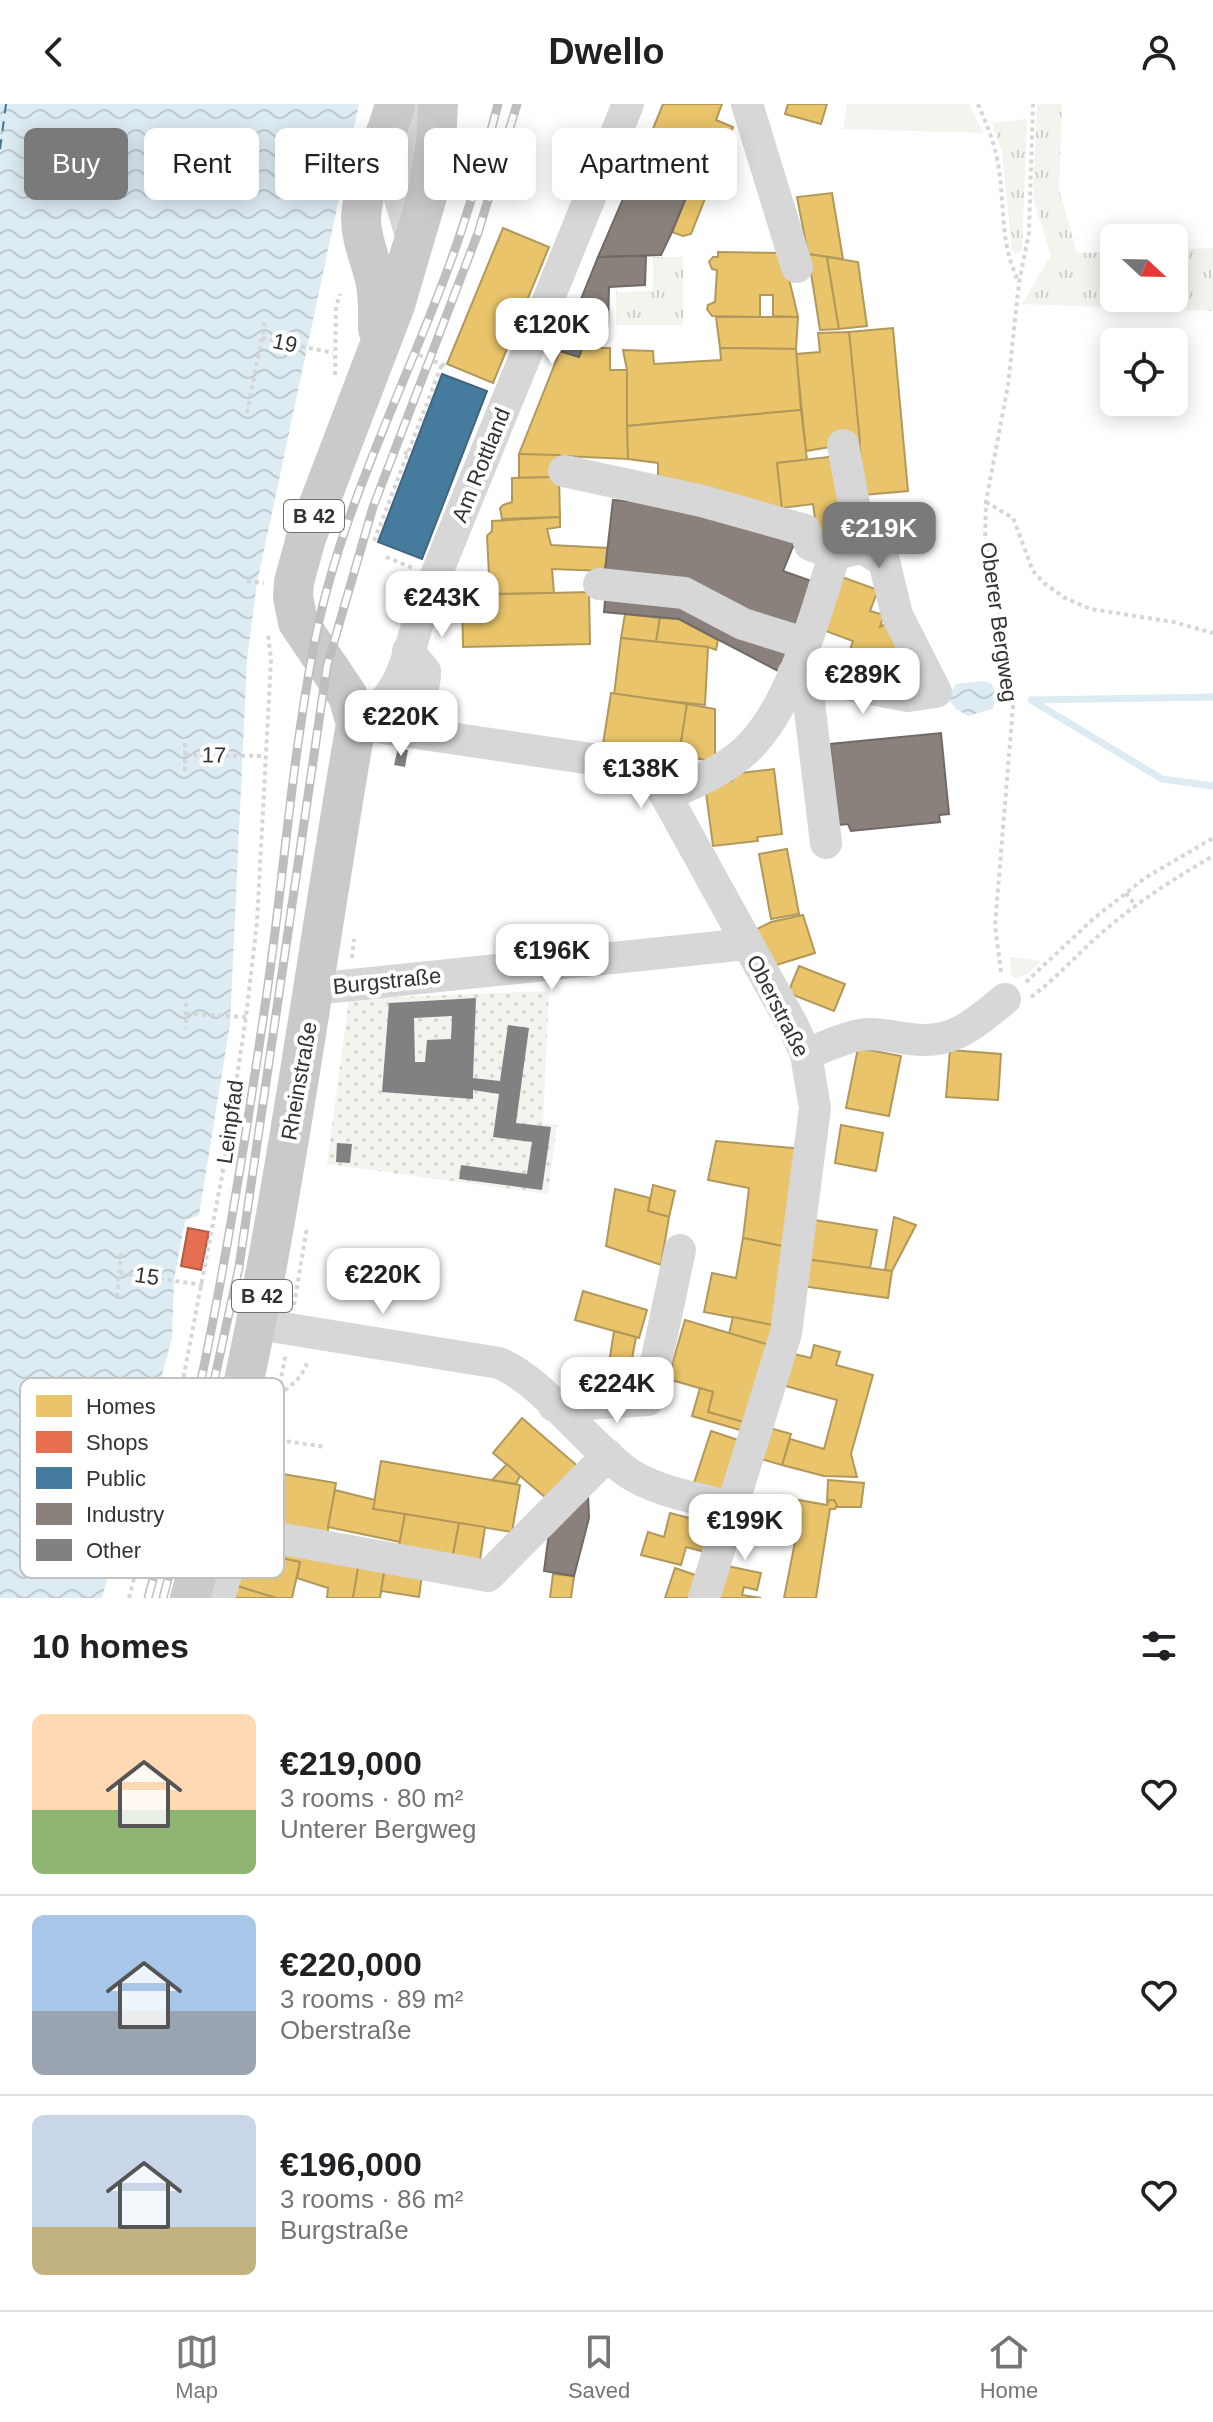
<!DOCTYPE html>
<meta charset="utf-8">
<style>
body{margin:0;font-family:Helvetica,sans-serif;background:#f2f2f2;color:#202124;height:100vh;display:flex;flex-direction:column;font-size:30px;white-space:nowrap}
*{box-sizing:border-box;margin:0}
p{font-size:26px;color:#757577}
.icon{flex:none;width:44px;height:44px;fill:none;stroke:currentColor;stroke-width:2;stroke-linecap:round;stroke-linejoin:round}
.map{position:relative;height:1494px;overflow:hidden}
.panel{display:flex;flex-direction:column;background:#fff;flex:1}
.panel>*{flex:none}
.guide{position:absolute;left:24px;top:24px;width:800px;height:72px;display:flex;gap:16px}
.needle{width:52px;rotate:112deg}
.controls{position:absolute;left:1100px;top:120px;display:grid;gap:16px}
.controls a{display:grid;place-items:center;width:88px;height:88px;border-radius:12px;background:#fff;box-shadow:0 4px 20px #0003;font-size:40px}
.price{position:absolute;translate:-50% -68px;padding:0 18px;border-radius:16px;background:#fff;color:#222;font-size:26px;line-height:52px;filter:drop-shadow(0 2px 4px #0008)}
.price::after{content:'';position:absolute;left:50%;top:48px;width:24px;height:18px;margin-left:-12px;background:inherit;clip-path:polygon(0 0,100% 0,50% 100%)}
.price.active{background:#7a7a7a;color:#fff}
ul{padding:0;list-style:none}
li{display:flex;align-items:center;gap:24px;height:200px;padding:0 32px}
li+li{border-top:2px solid #e0e0e0}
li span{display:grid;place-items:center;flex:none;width:224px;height:160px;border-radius:12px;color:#555}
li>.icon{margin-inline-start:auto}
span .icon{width:96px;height:96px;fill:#fffc;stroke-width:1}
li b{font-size:34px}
h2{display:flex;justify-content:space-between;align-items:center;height:96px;padding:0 32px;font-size:34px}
.chip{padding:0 28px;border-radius:12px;background:#fff;box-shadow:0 4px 20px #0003;font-size:28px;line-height:72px}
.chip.active{background:#7a7a7a;color:#fff}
header{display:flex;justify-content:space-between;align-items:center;height:104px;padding:0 32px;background:#fff;font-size:36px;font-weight:700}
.menu{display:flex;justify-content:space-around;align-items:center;height:112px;border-top:2px solid #e0e0e0;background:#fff;font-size:22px;color:#757577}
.menu a{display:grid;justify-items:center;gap:4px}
.menu .active{color:#7a7a7a}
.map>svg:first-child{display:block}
.grass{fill:url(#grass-tufts)}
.park{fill:url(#park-dots)}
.garden{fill:#f1f5ed}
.water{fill:url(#water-waves)}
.homes{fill:#e9c46a;stroke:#b2985a;stroke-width:2}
.shops{fill:#e76f51;stroke:#b15d48;stroke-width:2}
.public{fill:#457b9d;stroke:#40657d;stroke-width:2}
.industry{fill:#8a817c;stroke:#706a66;stroke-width:2}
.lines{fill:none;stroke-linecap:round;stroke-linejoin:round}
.stream{stroke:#ddebf3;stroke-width:7}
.ferry{stroke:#3f7597;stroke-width:2;stroke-dasharray:10 8;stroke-linecap:butt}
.building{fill:#818181;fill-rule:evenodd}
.path{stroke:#d6d6d6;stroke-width:4;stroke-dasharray:4 4;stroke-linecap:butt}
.minor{stroke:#d7d7d7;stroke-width:32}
.major{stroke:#cacaca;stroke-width:40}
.rail-casing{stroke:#bebebe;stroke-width:9}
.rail{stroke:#fff;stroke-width:6;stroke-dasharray:18;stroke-linecap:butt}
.labels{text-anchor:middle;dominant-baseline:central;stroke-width:8;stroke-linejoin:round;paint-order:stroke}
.shield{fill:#fff;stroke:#707070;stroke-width:2}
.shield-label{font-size:20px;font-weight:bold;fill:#333}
.street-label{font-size:22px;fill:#333;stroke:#fff}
.key{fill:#fff;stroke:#c2c2c2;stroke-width:2}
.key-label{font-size:22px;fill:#333}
</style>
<header><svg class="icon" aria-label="back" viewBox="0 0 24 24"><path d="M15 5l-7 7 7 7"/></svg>Dwello<svg class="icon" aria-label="person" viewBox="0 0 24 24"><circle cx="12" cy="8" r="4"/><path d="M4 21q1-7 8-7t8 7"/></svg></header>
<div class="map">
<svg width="1213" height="1494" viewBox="0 0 1213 1494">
<defs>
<pattern id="grass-tufts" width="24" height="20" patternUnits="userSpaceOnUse" patternTransform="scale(2)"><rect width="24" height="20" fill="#f1f5ed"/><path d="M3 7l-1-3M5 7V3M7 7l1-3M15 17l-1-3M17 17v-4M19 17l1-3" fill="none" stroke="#cfd2cc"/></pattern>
<pattern id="park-dots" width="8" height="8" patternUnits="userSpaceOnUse" patternTransform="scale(2)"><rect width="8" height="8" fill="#f1f5ed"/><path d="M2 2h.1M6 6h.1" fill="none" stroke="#cfd2cc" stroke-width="1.8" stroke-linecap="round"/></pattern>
<pattern id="water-waves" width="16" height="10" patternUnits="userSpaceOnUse" patternTransform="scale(2)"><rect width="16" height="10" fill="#ddebf3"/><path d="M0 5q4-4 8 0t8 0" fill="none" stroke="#becad1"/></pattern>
</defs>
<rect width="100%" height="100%" fill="#fff"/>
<!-- grass -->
<g class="grass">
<path d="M1037,0H1062L1059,85L1077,149L1114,148V194H1174V146L1213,144V207L1022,200L1051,151L1033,95Z"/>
<path d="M1027,15L1022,146L1015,150L1012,146L1002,48L992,19Z"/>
<path d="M653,153H683V221H616V188L653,187Z"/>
<path d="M1011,853L1041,857L1029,869L1016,875L1011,871Z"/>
</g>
<!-- park -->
<path class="park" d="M549,887L543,1019L557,1021L548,1090L327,1060L349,895Z"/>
<!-- garden -->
<path class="garden" d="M847,0H969L983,29L843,25Z"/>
<!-- water -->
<g class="water">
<path d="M0,0H359L257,479L247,555L230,920L199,1111L185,1117L174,1176L172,1234L102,1494H0Z"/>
<path d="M982,577L991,579L998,593L992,605L968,612L956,605L947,593L956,580Z"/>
</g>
<!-- homes -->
<g class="homes">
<path d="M663,0H722L716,16L733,23L717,64L648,37Z"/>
<path d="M788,0H827L821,20L785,10Z"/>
<path d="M701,57L717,64L691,130L683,132L672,128Z"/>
<path d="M832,89L843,155L808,150L797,93Z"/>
<path d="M503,124L549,143L493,279L447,260Z"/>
<path d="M718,148L783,149L798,213L773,212V191H760V213L712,212L707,205L708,201L715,198L717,166L712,165L709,158L713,153H718Z"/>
<path d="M808,150L827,153L839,225L820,226Z"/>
<path d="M827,153L858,158L867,222L839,225Z"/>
<path d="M716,213H798L796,245L720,244Z"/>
<path d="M893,224L908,387L864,391L849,228Z"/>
<path d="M849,228L860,338L806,347L796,250L820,248L818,229Z"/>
<path d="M594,244H610V266H627L628,355L519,350L560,247L579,253L582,245Z"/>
<path d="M720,244L796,245L801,306L627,322V266L623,246L653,247L654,260L721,256Z"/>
<path d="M801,306L807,356L777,359L782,404L658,375V359L628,355L627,322Z"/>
<path d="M519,350L559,351V373L519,374Z"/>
<path d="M837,352L845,427L817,430L813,400L782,404L777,359Z"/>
<path d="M559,373L560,413L502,415L500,404L503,401L512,398V374Z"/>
<path d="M560,413V423L547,425L551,441L608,444L605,467L552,465L554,489L490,490L487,432L492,427V417Z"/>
<path d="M842,473L878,486L870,507L884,511L880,523L891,517L918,568L904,576L897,572L895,566L881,571L861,564L864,558L848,552L853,537L823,526Z"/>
<path d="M589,488L590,540L463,543L462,491Z"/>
<path d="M625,510L660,514L656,538L621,534Z"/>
<path d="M660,514L679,515L718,536L716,546L708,543L656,538Z"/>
<path d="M621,534L708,543L705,601L614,591Z"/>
<path d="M611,589L687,600L679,651L603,640Z"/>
<path d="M687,600L715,605V658L679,651Z"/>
<path d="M774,665L782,730L757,733L758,737L713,742L705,681L732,677V670Z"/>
<path d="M787,745L799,810L771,815L759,750Z"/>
<path d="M803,811L815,849L773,862L751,828L771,818Z"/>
<path d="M799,862L845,880L834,907L788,889Z"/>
<path d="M858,944L901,952L889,1012L846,1004Z"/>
<path d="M950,946L1001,950L998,996L946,993Z"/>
<path d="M841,1021L883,1029L876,1067L835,1059Z"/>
<path d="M716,1037L803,1045L787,1143L743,1134L749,1084L708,1076Z"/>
<path d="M653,1081L675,1087L669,1113L648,1107Z"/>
<path d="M615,1085L650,1094L648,1107L669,1113L661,1161L606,1142Z"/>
<path d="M894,1113L916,1121L892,1167L885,1166Z"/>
<path d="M808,1115L877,1126L870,1164L805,1155Z"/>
<path d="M743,1134L787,1143L777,1222L704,1208L712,1169L736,1174Z"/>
<path d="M805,1155L892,1167L888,1194L801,1182Z"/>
<path d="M583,1187L647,1206L639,1234L575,1216Z"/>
<path d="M733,1213L777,1222L773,1242L729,1230Z"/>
<path d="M685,1216L773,1242L750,1320L708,1308L713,1288L668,1275Z"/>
<path d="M614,1227L636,1233L627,1282L606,1278Z"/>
<path d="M814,1241L840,1248L836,1261L873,1271L851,1350L857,1373L824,1372L782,1361L790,1335L824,1345L837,1296L782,1281L790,1249L811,1254Z"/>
<path d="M700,1284L713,1288L708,1308L750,1320L747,1328L692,1312Z"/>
<path d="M522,1314L581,1365L552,1399L493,1349Z"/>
<path d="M766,1323L791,1330L782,1361L758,1354Z"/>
<path d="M711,1327L747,1339L731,1390L694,1379Z"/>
<path d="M381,1357L520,1381L512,1428L373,1405Z"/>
<path d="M507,1360L520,1372L516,1380L492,1376Z"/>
<path d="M271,1368L336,1379L327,1431L263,1420L265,1406L271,1407L273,1393L267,1392Z"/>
<path d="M828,1376L864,1379L861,1403H837L834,1396L827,1398Z"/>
<path d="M335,1386L375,1396L373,1405L405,1410L400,1438L328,1423Z"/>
<path d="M799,1396L827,1401L829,1396H834L837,1401L835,1405H830L816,1494H784L797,1428L792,1427Z"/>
<path d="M670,1409L716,1421L709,1449L686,1443L681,1461L641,1451L648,1428L664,1433Z"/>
<path d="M405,1410L459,1419L453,1451L399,1442Z"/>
<path d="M459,1419L485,1423L480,1456L453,1451Z"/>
<path d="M245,1432L360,1452L353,1494H327L328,1484L297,1474L300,1458L242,1446Z"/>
<path d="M242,1446L300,1458L292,1494H276L237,1482Z"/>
<path d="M360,1452L386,1457L380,1494H353Z"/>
<path d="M386,1457L423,1463L419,1493L381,1487Z"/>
<path d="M727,1462L761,1469L757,1486L744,1483L742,1491L761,1494H717Z"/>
<path d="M675,1464L704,1474L698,1494H665Z"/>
<path d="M553,1470L574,1472L571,1494H550Z"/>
<path d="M237,1482L276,1494H235Z"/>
</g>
<!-- shops -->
<path class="shops" d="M188,1124L209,1128L201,1166L181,1162Z"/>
<!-- public -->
<path class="public" d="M442,270L487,287L422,455L378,438Z"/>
<!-- industry -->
<g class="industry">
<path d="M648,37L701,57L672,128L661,151L598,153Z"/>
<path d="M646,152L645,181L609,183L608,222L593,223L594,244L582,245L579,253L560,247L598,153Z"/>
<path d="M613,396L659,399L796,435L783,467L820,480L797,530L604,475Z"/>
<path d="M606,486L686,495L788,548L778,567L679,515L604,508Z"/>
<path d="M941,629L949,710L939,711L940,718L851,727L848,720L839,721L830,640Z"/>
<path d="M588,1390L589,1414L574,1472L544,1467L550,1421Z"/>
</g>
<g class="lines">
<!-- stream -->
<g class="stream">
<path d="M1031,596L1162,675L1213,682"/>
<path d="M1033,596L1213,593"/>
</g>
<!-- ferry -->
<path class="ferry" d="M0,45L6,0"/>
</g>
<!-- building -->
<g class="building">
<path d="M398,644L408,646L405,663L394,661Z"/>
<path d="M476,894L473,974L500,977L508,921L529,924L516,1019L551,1023L542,1086L459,1075L461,1061L527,1070L532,1038L493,1033L499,990L473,986V995L382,988L389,899ZM452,912L451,935L427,936L425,958H415L414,914Z"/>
<path d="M337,1039L352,1040L350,1059L336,1058Z"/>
</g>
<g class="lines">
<!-- path -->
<g class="path">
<path d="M978,0C987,21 996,42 999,66C1005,106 1000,139 1018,176"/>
<path d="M262,234L333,249"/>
<path d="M419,251L446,262"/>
<path d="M335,271L336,203L340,190"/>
<path d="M247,309L265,218"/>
<path d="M404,348L411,351"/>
<path d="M986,398L1013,414L1033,467L1044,479L1065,494L1091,505L1173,518L1213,529"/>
<path d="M374,437L442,260"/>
<path d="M386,453L413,464"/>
<path d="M247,477L264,479"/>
<path d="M185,651L265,652"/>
<path d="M185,667V638"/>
<path d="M1126,789L1136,802"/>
<path d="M352,854L354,835"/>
<path d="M1001,868L995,822L1014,590L985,434L986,398L1008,281L1019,179L1029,128L1033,0"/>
<path d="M1026,878L1092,816L1145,774L1213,734"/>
<path d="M1031,893C1058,873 1079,848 1105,826C1139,797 1175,774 1213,752"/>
<path d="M186,899V924"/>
<path d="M186,910L246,913"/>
<path d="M120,1169L203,1181"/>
<path d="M117,1193L121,1148"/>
<path d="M294,1201L307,1123"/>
<path d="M182,1281L222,1072L246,913L257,818L271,556L268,529"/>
<path d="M278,1291C293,1281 304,1272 308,1255"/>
<path d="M269,1335L286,1249"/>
<path d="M271,1335L326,1343"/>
<path d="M80,1436L119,1448L152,1402"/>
<path d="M73,1451L87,1420"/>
<path d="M129,1494L170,1332"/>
</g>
<!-- minor -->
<g class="minor">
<path d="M747,0L797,163"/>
<path d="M413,139L399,91L413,0"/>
<path d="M564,367L702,397L805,426L810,441L835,450"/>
<path d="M599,480L684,489L743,520L804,539"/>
<path d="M793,570L908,592L936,588L897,511L884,457L862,444"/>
<path d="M806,573L826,739"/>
<path d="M356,620L639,662L654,674L666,692L792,920L806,950L815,1004L786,1229L704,1494"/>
<path d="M356,620C405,593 406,552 423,503L628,0"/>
<path d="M387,624C407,608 426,594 425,567L408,547"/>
<path d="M666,692C693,679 724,667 746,646C794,601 814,511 835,450L862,444L843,341"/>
<path d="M314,885L747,840"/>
<path d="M806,950C823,944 842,934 860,931C876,928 894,933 910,935C953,941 974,920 1005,895"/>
<path d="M258,1220L499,1259C543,1277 586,1339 627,1368C656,1388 699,1394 733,1404"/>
<path d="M554,1302L648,1296L680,1146"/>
<path d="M177,1304L204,1323L233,1332L248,1350L239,1427L219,1494"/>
<path d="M239,1427L488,1472L608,1351"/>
</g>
<!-- major -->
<g class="major">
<path d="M378,225C378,208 379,191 375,175C370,154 361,136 361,114C363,75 386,38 395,0"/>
<path d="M190,1494C273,1208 305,912 356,620L348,592L298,518L293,493L294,478L306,434L395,201L428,89L436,39L438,0"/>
</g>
<!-- rail casing -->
<g class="rail-casing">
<g id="rail">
<path d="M148,1494C203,1300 236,1101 265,902C283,782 291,661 314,541C339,411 400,293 446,170C467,115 483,57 498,0"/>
<path d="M163,1494L184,1415L239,1163L327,562L373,403L478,129L517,0"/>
</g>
</g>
<!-- rail -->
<use href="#rail" class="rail"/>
</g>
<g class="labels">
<!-- shield labels -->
<g class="shield">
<rect x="284" y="396" width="60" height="32" rx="6"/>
<rect x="232" y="1176" width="60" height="32" rx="6"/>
</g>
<g class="shield-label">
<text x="314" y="412">B 42</text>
<text x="262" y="1192">B 42</text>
</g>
<!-- street labels -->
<g class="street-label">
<text transform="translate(285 239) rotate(12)">19</text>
<text transform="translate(481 361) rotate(-68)">Am Rottland</text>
<text transform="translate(999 518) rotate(82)">Oberer Bergweg</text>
<text transform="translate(214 651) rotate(1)">17</text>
<text transform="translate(387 877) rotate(-6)">Burgstraße</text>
<text transform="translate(778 902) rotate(63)">Oberstraße</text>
<text transform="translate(299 977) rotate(-80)">Rheinstraße</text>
<text transform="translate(230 1018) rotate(-82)">Leinpfad</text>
<text transform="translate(147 1172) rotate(8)">15</text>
</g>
</g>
<!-- legend -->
<rect x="20" y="1274" width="264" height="200" rx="12" class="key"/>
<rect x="36" y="1291" width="36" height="22" fill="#e9c46a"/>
<rect x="36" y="1327" width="36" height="22" fill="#e76f51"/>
<rect x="36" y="1363" width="36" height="22" fill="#457b9d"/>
<rect x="36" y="1399" width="36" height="22" fill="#8a817c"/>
<rect x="36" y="1435" width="36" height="22" fill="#818181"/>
<g class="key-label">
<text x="86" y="1310">Homes</text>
<text x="86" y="1346">Shops</text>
<text x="86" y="1382">Public</text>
<text x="86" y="1418">Industry</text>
<text x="86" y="1454">Other</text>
</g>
</svg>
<div class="controls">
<a><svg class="needle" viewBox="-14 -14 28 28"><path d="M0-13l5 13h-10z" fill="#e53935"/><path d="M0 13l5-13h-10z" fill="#757577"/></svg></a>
<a><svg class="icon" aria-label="locate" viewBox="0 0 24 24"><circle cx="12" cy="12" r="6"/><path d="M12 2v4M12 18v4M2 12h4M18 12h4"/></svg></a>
</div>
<b class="price" style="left:552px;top:262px">€120K</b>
<b class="price active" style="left:879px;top:466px">€219K</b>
<b class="price" style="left:442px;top:535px">€243K</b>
<b class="price" style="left:863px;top:612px">€289K</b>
<b class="price" style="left:401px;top:654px">€220K</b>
<b class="price" style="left:641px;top:706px">€138K</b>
<b class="price" style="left:552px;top:888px">€196K</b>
<b class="price" style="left:383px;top:1212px">€220K</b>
<b class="price" style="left:617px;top:1321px">€224K</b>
<b class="price" style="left:745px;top:1458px">€199K</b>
<div class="guide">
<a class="chip active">Buy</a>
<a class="chip">Rent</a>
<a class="chip">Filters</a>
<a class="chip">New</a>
<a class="chip">Apartment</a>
</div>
</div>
<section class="panel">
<h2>10 homes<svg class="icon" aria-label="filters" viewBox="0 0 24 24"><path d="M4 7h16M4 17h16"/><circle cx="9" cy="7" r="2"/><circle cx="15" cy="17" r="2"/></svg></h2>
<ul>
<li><span style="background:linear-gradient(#ffd9b3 60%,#8fb573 0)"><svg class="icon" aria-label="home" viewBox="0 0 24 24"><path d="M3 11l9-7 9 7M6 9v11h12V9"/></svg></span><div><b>€219,000</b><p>3 rooms · 80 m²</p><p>Unterer Bergweg</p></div><svg class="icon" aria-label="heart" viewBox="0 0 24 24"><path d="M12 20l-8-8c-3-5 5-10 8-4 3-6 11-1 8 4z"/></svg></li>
<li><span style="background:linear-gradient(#a9c7e8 60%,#9aa5b1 0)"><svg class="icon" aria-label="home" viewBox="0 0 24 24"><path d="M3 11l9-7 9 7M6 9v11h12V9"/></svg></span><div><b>€220,000</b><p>3 rooms · 89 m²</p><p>Oberstraße</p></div><svg class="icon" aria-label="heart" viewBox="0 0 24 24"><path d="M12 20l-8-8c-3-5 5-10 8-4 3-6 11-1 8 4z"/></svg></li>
<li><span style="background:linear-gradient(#c9d6e8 70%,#c2b280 0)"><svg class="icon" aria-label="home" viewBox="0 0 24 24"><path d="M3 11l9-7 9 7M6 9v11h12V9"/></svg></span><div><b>€196,000</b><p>3 rooms · 86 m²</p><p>Burgstraße</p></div><svg class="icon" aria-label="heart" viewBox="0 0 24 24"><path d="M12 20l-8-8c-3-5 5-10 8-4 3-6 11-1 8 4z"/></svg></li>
</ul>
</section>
<nav class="menu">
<a class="active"><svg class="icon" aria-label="map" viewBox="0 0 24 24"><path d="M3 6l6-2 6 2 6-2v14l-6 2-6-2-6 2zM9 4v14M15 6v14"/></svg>Map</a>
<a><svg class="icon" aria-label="saved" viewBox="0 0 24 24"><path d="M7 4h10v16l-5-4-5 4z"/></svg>Saved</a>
<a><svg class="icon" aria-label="home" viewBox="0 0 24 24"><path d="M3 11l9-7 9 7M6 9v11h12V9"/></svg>Home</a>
</nav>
